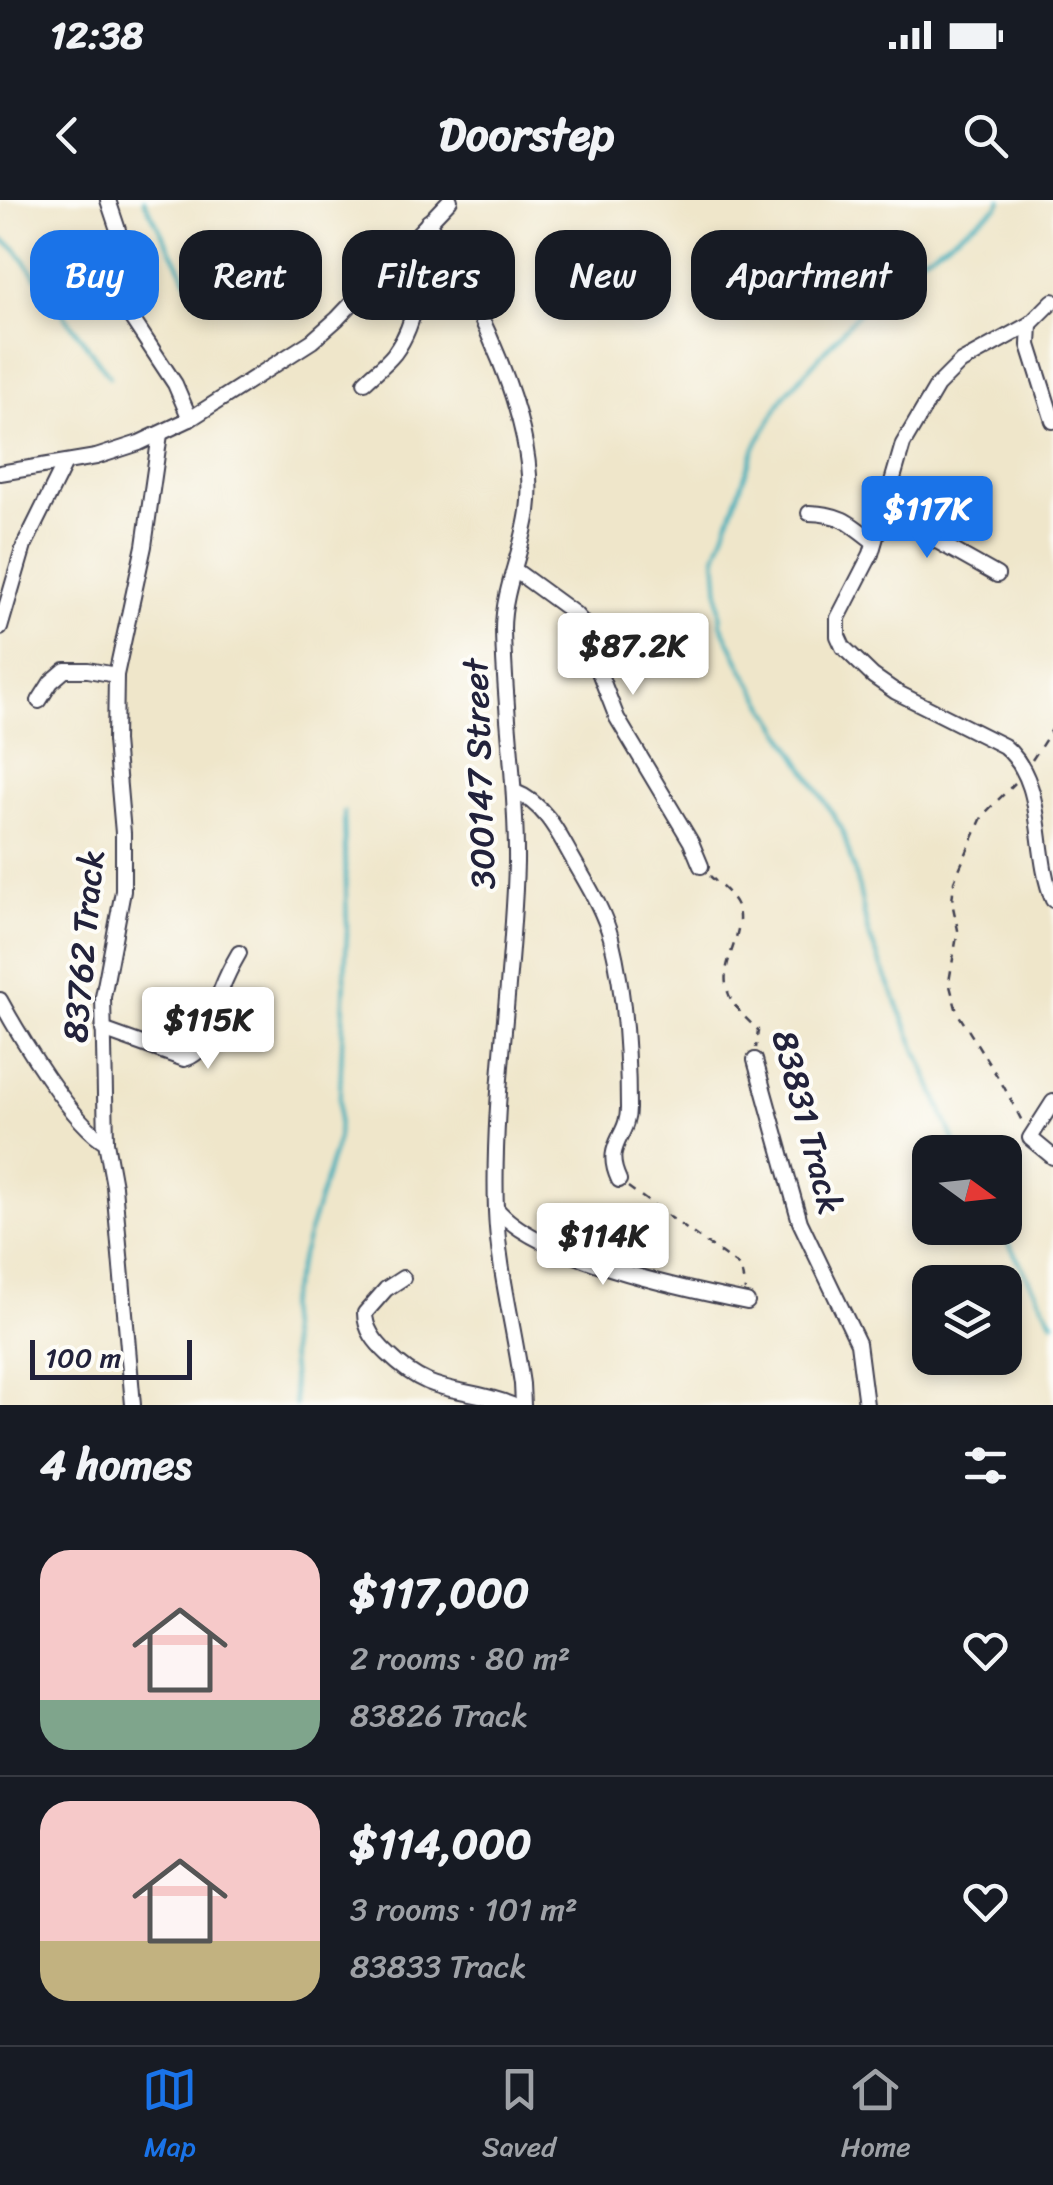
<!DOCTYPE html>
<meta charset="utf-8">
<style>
body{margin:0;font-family:Sriracha,sans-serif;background:#20242c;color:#f1f3f6;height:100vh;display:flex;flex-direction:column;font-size:38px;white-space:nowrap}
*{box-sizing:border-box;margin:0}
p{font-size:32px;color:#9ea1a6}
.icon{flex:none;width:55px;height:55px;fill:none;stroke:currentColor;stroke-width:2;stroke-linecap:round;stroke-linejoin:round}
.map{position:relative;height:1205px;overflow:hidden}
.sheet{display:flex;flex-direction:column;background:#171b24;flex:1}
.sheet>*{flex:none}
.guide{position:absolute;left:30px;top:30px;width:995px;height:90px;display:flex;gap:20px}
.needle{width:65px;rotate:105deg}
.buttons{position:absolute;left:912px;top:935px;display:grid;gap:20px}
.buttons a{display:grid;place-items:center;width:110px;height:110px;border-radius:20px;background:#171b24;box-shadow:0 5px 15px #0003;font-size:50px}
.scale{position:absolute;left:30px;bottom:25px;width:162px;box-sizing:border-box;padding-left:10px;border:5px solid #22223b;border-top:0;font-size:28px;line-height:35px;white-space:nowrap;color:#22223b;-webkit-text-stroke:8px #fdfcf7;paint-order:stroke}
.price{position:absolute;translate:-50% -85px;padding:0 22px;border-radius:10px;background:#fff;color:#222;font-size:32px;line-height:65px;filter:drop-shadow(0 2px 5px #0008)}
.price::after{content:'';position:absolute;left:50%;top:60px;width:30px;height:22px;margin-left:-15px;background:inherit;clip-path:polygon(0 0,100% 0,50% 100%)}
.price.active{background:#1a73e8;color:#fff}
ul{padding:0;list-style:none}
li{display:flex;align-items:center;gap:30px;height:250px;padding:0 40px}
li+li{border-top:2px solid #363941}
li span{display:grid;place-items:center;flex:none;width:280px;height:200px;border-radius:30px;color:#555}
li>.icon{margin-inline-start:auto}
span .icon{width:120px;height:120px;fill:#fffc;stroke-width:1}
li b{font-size:42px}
h2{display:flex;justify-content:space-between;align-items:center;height:120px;padding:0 40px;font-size:42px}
.chip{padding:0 35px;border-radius:30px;background:#171b24;box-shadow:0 5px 15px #0003;font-size:35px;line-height:90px}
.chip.active{background:#1a73e8;color:#fff}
.status{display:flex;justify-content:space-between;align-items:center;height:70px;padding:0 50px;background:#171b24;direction:ltr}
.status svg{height:28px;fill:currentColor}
header{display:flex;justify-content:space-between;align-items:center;height:130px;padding:0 40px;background:#171b24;font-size:45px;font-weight:800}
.dock{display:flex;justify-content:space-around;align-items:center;height:140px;border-top:2px solid #363941;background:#171b24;font-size:28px;color:#9ea1a6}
.dock a{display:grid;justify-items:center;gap:5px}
.dock .active{color:#1a73e8}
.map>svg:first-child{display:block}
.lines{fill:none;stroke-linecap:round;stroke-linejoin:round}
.stream{stroke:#3faeba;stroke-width:4}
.minor-casing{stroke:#413f50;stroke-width:18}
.path{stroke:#413f50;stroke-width:2.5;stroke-dasharray:8 8;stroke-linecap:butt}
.minor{stroke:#fff;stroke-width:14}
.labels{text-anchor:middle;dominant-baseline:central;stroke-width:8;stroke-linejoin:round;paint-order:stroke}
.street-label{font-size:35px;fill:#22223b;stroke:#fdfcf7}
</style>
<div class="status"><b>12:38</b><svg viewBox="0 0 49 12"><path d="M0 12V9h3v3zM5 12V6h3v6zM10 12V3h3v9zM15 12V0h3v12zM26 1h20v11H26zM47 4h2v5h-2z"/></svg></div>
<header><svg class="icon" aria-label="back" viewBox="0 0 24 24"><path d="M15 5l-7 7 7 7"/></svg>Doorstep<svg class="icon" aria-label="search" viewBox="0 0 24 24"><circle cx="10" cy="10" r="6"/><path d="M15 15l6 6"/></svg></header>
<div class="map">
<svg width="1053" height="1205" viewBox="0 0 1053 1205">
<rect width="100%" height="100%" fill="#fdfcf7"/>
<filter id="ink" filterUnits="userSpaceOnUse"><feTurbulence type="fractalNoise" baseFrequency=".01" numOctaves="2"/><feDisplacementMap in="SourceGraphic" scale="20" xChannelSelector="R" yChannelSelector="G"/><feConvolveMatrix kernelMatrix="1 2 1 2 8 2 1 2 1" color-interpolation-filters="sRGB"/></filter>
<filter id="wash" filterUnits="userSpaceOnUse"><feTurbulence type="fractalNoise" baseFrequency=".0048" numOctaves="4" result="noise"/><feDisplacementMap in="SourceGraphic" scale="40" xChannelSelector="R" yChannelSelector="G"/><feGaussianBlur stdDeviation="2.25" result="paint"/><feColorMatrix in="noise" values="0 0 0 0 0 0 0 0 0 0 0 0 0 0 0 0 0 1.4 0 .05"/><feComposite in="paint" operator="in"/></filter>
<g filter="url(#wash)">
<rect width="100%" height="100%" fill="#efe6ca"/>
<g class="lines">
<!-- stream -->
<g class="stream">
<path d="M144,0L199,103"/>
<path d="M0,38L16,49L110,177"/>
<path d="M959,952L868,733L858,684L842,629L744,471L721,424L716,356L755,247L784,196L898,69L935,50L997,7L1001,0"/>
<path d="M1000,1028L1053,1122"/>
<path d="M295,1205L286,1107L338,938L347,730L344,612"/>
</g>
</g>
</g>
<g filter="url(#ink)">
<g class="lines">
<!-- minor casing -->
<g class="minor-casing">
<g id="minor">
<path d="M108,0L118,30L119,88L123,105L175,184L190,219"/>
<path d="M428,22C474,94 540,223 528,311C523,350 503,390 503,429C504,508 517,585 516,663C513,779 492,896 496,1011C498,1068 514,1127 522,1184L523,1205"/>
<path d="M1053,101L1030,124L961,162L937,186L903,244L871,354L838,418V436L843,447L873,476L896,492L1004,546C1048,583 1032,650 1053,700"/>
<path d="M1030,124L1029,145L1053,221"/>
<path d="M365,182C374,173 386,164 394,154C417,123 424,75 412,39"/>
<path d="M0,273L96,257L139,243L190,219L312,141L337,119L450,0"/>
<path d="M883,305L933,339L997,375"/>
<path d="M809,313C841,314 849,322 874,342"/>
<path d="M516,371L575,414L590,431L599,472L617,518L691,642L701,666"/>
<path d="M0,428L24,346L64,265"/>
<path d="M39,501L51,482L65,470H88L116,475"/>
<path d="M515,592C542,602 557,630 570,654C585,681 603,708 611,738C624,790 628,853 628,907C629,938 602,944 619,980"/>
<path d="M0,800C19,835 73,925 106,942"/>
<path d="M103,830L184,859C212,852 214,812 221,790C226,777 232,765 239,753"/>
<path d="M755,860L800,1022L858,1143L866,1205"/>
<path d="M1053,902L1030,938L1053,957"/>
<path d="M496,1008C536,1058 683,1089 747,1102"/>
<path d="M403,1078L386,1089L365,1113C365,1130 376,1143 388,1154C434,1199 460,1184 512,1205"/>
<path d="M133,1205L114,986L106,942L103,797L123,691V633L115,541L116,475L144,346L160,234"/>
</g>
</g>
<!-- path -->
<g class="path">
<path d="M1032,560L1053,528"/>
<path d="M1015,583L983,615L954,681L952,702L958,730L949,782L957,812L1004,887L1023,923"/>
<path d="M710,676C718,684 733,695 737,706C747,735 717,764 728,792C733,808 747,819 758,830L756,848"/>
<path d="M628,987L741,1068L745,1091"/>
</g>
<!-- minor -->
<use href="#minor" class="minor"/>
</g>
</g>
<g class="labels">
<!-- street labels -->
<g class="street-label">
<text transform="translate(479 574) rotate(-92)">300147 Street</text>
<text transform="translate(83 746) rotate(-85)">83762 Track</text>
<text transform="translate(808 922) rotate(75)">83831 Track</text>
</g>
</g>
</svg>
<div class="buttons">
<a><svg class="needle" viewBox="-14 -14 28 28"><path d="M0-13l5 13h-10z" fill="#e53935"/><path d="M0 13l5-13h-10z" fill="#9ea1a6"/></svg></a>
<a><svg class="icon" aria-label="layers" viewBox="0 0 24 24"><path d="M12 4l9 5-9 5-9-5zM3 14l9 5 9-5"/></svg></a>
</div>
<div class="scale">100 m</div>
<b class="price active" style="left:927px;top:361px">$117K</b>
<b class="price" style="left:633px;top:498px">$87.2K</b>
<b class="price" style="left:208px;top:872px">$115K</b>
<b class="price" style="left:603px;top:1088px">$114K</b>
<div class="guide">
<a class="chip active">Buy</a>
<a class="chip">Rent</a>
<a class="chip">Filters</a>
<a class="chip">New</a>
<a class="chip">Apartment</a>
</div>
</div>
<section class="sheet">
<h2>4 homes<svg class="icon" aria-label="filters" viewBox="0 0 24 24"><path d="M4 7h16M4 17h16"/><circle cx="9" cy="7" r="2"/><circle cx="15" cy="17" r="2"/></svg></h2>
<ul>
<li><span style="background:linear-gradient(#f6c9c9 75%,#7fa58c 0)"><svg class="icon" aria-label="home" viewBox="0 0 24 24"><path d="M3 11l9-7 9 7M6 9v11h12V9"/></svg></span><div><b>$117,000</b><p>2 rooms · 80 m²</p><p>83826 Track</p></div><svg class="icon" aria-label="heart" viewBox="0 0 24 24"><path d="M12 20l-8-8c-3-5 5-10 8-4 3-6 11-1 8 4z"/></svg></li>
<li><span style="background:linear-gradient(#f6c9c9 70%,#c2b280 0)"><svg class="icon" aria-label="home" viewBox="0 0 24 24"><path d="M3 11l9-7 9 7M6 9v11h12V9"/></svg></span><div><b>$114,000</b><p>3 rooms · 101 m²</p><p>83833 Track</p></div><svg class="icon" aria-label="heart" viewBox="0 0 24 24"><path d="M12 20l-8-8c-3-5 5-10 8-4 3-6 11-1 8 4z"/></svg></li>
</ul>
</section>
<nav class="dock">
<a class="active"><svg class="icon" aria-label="map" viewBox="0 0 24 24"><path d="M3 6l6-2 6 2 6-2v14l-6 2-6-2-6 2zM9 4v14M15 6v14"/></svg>Map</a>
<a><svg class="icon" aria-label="saved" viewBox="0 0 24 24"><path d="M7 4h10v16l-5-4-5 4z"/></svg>Saved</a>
<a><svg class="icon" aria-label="home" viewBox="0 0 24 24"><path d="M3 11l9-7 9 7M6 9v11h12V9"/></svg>Home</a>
</nav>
